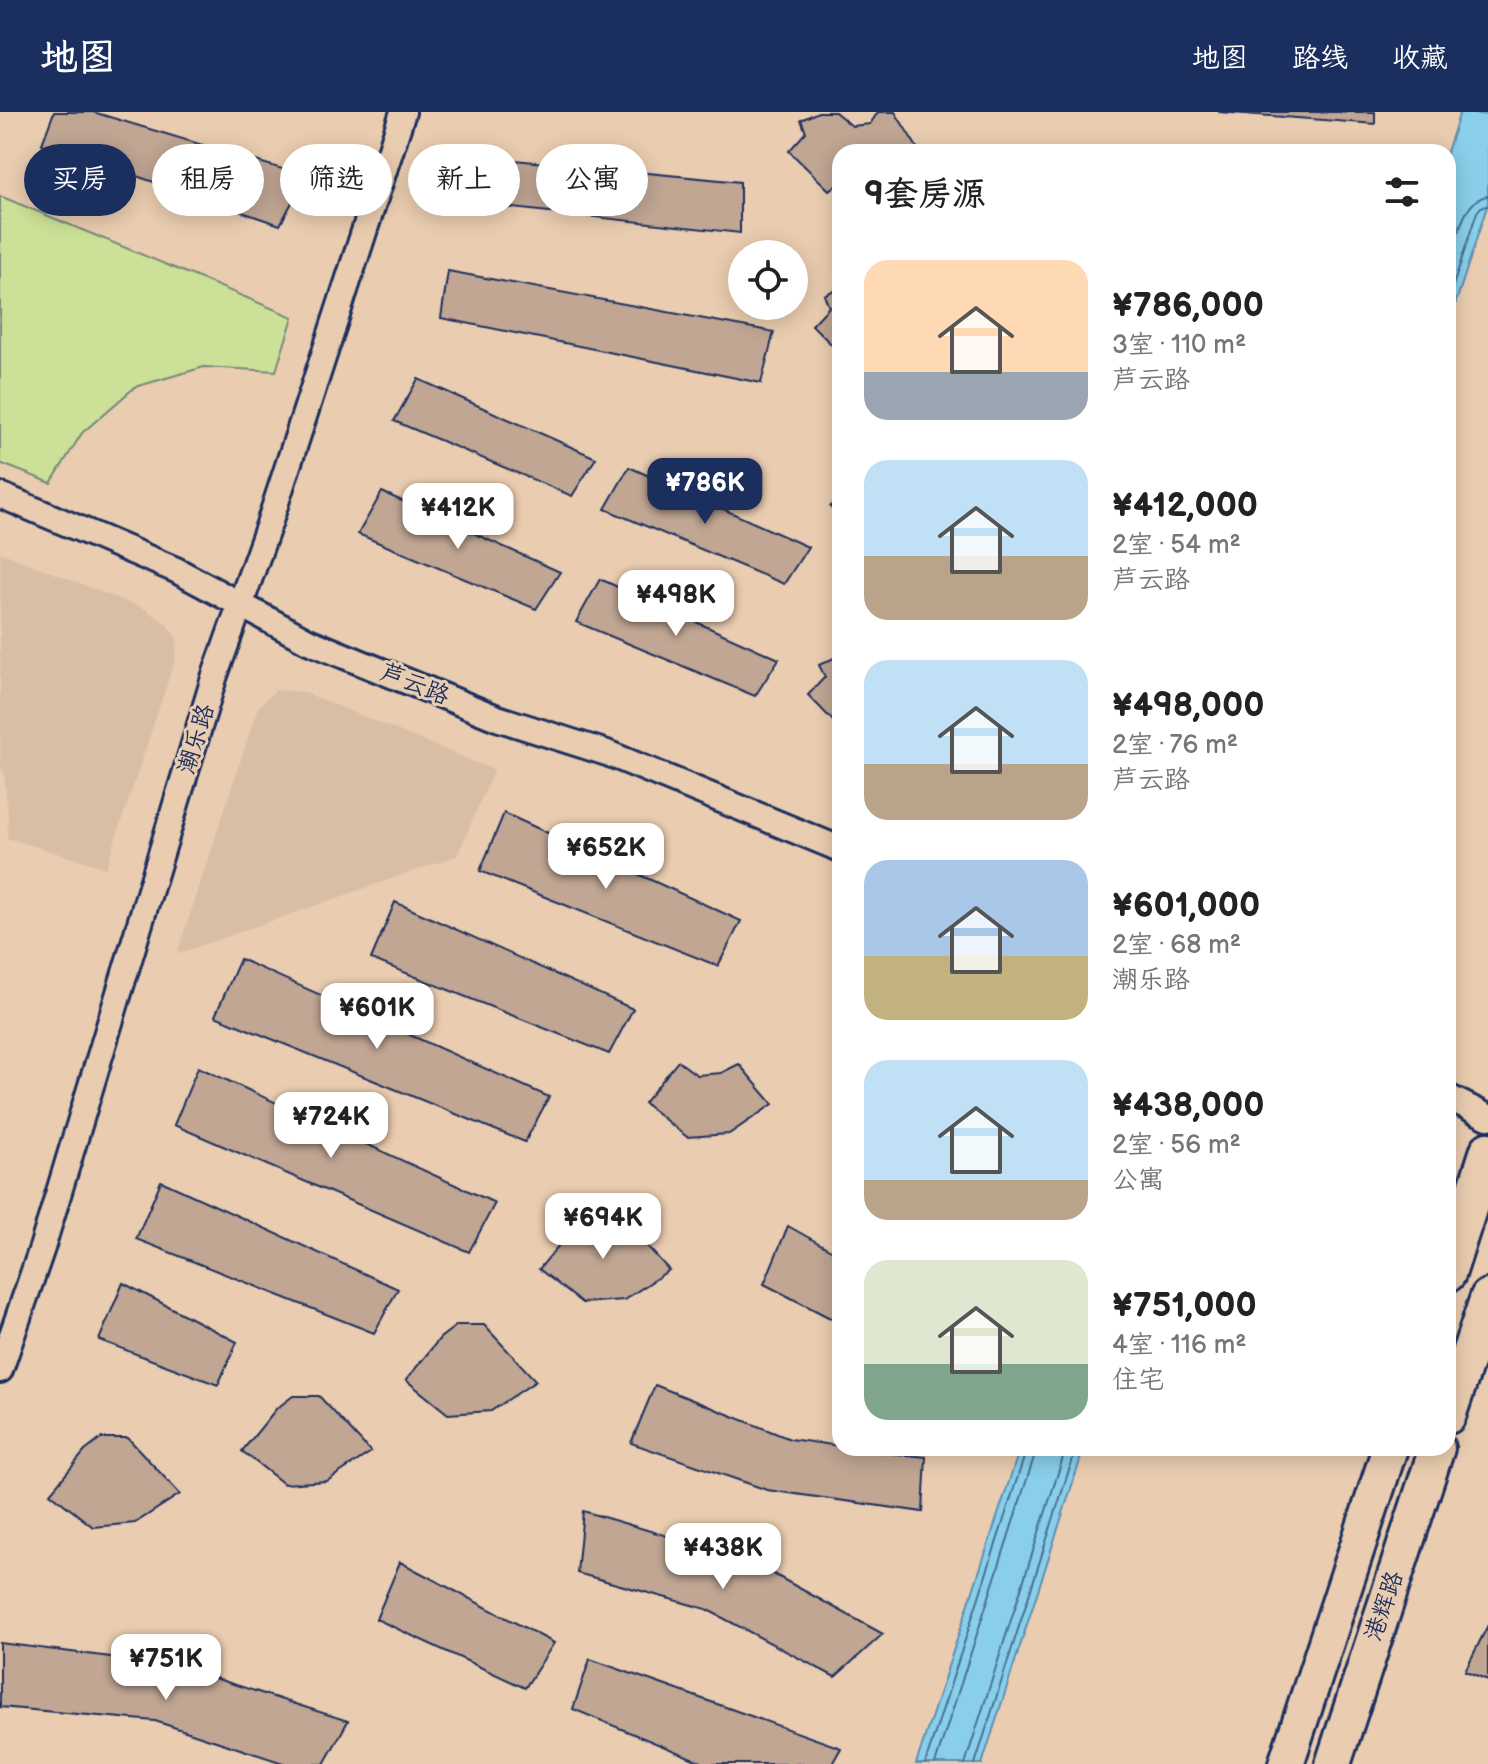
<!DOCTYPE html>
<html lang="zh">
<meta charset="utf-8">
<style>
body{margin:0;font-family:"Balsamiq Sans","LXGW WenKai TC",sans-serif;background:#f6f6f6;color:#222;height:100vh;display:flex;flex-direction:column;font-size:30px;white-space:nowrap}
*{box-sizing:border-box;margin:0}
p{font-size:26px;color:#767676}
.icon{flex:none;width:44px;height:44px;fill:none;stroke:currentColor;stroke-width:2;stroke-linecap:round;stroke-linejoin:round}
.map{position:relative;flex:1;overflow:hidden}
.details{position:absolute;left:832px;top:32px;width:624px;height:1312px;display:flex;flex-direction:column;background:#fff;border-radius:24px;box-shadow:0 4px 20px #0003}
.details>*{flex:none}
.hud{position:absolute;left:24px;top:32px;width:688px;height:72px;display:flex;gap:16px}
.tools{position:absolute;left:728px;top:128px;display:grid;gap:16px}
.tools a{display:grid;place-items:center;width:80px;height:80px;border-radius:50%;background:#fff;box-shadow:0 4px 20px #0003;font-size:40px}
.price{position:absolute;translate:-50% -68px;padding:0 18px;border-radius:16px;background:#fff;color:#222;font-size:26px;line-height:52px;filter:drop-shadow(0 2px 4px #0008)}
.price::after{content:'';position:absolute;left:50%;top:48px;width:24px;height:18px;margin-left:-12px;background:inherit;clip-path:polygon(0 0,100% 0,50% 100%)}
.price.current{background:#1b2f5e;color:#fff}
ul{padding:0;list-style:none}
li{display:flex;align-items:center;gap:24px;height:200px;padding:0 32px}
li span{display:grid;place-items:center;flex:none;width:224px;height:160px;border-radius:24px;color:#555}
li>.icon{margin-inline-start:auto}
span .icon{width:96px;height:96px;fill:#fffc;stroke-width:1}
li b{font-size:34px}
h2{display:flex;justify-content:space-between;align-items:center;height:96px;padding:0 32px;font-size:34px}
.tag{padding:0 28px;border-radius:36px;background:#fff;box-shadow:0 4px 20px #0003;font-size:28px;line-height:72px}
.tag.current{background:#1b2f5e;color:#fff}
header{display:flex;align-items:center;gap:48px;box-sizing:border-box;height:112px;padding:0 40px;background:#1b2f5e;color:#fff}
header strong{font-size:38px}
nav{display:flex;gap:44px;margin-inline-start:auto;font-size:28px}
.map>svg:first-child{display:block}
.built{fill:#d9bea6}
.green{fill:#cce197;stroke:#74887a;stroke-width:2}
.water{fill:#89cfea;stroke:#5d8fb2;stroke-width:2}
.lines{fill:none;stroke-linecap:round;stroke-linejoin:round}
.shore{stroke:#476f96;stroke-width:2}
.building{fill:#c0a693;stroke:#1b2f5e;stroke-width:2}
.minor-casing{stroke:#1b2f5e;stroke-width:30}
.secondary-casing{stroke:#1b2f5e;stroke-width:40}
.minor{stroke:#eacdb0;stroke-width:24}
.secondary{stroke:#eacdb0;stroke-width:34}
.labels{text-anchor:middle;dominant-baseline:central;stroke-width:6;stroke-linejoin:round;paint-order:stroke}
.street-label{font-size:24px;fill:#1b2f5e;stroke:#eacdb0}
</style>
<header>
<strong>地图</strong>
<nav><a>地图</a><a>路线</a><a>收藏</a></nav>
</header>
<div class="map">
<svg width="1488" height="1652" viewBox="0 0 1488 1652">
<rect width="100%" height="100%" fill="#eacdb0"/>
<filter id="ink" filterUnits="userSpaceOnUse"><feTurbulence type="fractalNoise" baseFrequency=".0125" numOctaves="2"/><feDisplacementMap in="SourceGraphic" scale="16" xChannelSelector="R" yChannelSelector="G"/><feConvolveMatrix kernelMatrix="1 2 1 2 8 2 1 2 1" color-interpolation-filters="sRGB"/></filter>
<g filter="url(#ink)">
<!-- built -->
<g class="built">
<path d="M0,440L145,497L166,511L177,527L175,548L106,756L7,726L8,703L4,661L0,655Z"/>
<path d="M276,578L304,580L494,658L457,744L177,842L258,595Z"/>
</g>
<!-- green -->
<path class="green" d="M0,84L293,205L276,259L204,255L135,275L82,321L51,371L0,351Z"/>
<!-- water -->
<g class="water">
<path d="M1460,0L1488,3V91L1448,215L1447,40Z"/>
<path d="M1020,1336H1084L982,1652H916Z"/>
</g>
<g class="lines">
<!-- shore -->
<g class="shore">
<path d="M1448,156C1455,134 1462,86 1488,84"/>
<path d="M1448,189L1477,100L1481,95L1488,94"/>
<path d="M925,1652L1027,1336"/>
<path d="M935,1652L1037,1336"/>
<path d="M965,1652L1066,1336"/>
<path d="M975,1652L1076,1336"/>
</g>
</g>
<!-- building -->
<g class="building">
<path d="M54,0H93L306,64L280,113L42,32Z"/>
<path d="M818,0H835L852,14L870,12L878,0H895L918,37L915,40H840V72L829,78L789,39L806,20L801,8Z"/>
<path d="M1218,0H1375V12Z"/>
<path d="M484,45L740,70V121L477,92Z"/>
<path d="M448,159L774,220L761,271L441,206Z"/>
<path d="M840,175V241L812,213L829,195L824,183Z"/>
<path d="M418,267L596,346L572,384L394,309Z"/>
<path d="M629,355L808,435L784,472L605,397Z"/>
<path d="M382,380L560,460L536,497L358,422Z"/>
<path d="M840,384V405L830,395Z"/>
<path d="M600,467L779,547L755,584L576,510Z"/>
<path d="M840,543V616L808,583L825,565L819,553Z"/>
<path d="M504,701L741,809L718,854L480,759Z"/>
<path d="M395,790L633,897L609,942L371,847Z"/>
<path d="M240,847L549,985L525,1030L215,904Z"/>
<path d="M678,949L697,963L721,961L739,952L773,992L729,1022L687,1025L644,991Z"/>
<path d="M198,955L495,1091L469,1140L174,1013Z"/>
<path d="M161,1069L398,1177L374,1221L136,1127Z"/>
<path d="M591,1102H618L669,1158L624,1188L582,1191L539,1157L574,1115Z"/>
<path d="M788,1114L840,1143V1211L764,1172Z"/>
<path d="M123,1171L237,1230L218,1273L99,1228Z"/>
<path d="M457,1213H484L536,1269L491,1299L448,1302L406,1268L440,1226Z"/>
<path d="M655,1273L790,1327L840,1334V1336L926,1345L923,1400L767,1378L631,1331Z"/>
<path d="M293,1284H319L371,1340L327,1369L284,1372L242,1339L276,1297Z"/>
<path d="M102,1326H128L180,1382L135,1411L93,1415L50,1381L85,1339Z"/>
<path d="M583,1399L748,1448L883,1522L835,1565L706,1497L577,1461Z"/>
<path d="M400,1450L554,1531L525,1576L376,1507Z"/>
<path d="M1488,1513V1568L1465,1559Z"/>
<path d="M0,1531L174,1553L348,1609L324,1652H286L155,1609L0,1595Z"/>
<path d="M590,1547L841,1636L832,1652H706L573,1597Z"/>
</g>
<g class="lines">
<!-- minor casing -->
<g class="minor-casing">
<g id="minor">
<path d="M0,383L176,458L308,529L497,606L607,641L840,737"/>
<path d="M1448,985L1488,1005"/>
<path d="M0,1258L42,1136L214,566L269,412L403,0"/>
</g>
</g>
<!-- secondary casing -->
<g class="secondary-casing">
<g id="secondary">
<path d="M1448,1162L1488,1038"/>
<path d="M1448,1304L1488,1185"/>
<path d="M1286,1652L1390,1336"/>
<path d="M1333,1652L1437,1336"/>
</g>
</g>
<!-- minor -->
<use href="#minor" class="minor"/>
<!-- secondary -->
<use href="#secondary" class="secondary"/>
</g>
</g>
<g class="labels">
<!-- street labels -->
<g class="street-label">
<text transform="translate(415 572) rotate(22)">芦云路</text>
<text transform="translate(196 627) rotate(-73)">潮乐路</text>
<text transform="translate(1384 1494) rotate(-71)">港辉路</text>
</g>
</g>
</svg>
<div class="tools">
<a><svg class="icon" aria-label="locate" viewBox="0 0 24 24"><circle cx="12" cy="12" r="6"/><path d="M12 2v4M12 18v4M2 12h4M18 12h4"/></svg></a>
</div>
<b class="price current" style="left:705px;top:414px">¥786K</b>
<b class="price" style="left:458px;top:439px">¥412K</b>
<b class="price" style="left:676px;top:526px">¥498K</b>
<b class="price" style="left:606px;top:779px">¥652K</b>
<b class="price" style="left:377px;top:939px">¥601K</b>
<b class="price" style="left:331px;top:1048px">¥724K</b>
<b class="price" style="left:603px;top:1149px">¥694K</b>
<b class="price" style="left:723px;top:1479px">¥438K</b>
<b class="price" style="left:166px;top:1590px">¥751K</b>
<div class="hud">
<a class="tag current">买房</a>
<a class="tag">租房</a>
<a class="tag">筛选</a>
<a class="tag">新上</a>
<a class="tag">公寓</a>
</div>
<section class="details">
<h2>9套房源<svg class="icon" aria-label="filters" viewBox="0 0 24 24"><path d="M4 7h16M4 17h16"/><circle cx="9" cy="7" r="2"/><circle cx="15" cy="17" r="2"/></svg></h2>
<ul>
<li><span style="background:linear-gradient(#ffd9b3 70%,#9aa5b1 0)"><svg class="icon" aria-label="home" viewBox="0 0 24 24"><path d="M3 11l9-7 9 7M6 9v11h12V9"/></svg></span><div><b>¥786,000</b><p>3室 · 110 m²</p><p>芦云路</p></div></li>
<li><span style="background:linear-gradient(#bfe0f5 60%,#b9a48a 0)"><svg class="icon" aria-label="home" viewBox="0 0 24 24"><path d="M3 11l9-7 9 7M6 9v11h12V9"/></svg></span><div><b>¥412,000</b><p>2室 · 54 m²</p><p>芦云路</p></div></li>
<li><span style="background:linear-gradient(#bfe0f5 65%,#b9a48a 0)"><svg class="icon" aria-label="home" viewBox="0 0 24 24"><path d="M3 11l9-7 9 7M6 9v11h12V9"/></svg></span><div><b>¥498,000</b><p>2室 · 76 m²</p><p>芦云路</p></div></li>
<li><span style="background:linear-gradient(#a9c7e8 60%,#c2b280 0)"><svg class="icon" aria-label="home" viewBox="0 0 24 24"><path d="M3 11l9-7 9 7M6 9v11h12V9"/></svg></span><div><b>¥601,000</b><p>2室 · 68 m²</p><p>潮乐路</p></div></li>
<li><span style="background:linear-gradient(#bfe0f5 75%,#b9a48a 0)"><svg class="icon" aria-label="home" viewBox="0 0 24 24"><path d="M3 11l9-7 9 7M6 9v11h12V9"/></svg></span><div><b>¥438,000</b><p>2室 · 56 m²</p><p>公寓</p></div></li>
<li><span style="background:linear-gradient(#dfe7d0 65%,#7fa58c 0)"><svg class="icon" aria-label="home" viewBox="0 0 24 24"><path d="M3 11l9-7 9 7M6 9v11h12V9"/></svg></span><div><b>¥751,000</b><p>4室 · 116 m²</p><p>住宅</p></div></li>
</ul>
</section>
</div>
